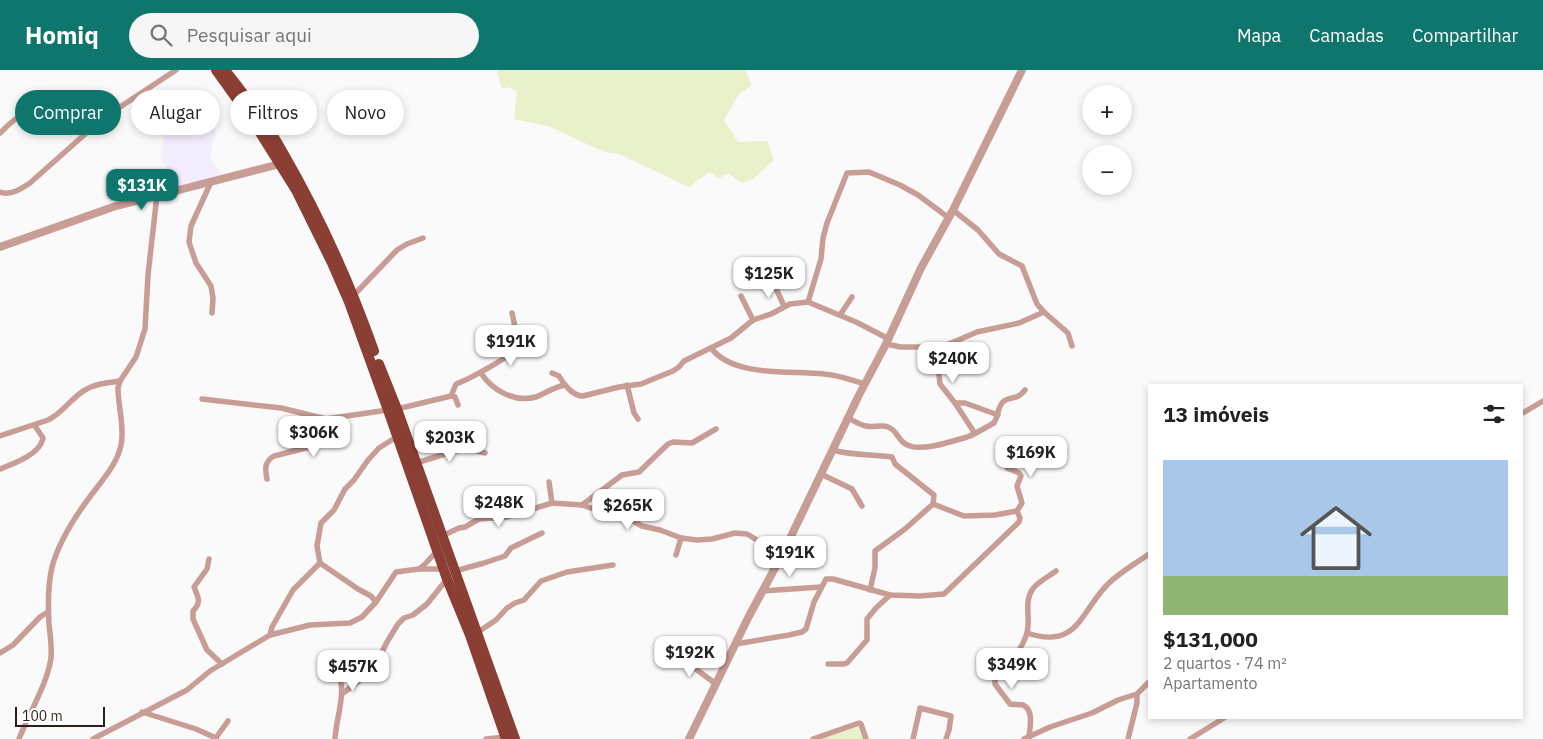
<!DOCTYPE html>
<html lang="pt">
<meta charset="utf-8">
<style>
body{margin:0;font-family:"IBM Plex Sans",sans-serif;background:#f6f6f6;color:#222;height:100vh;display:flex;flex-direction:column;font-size:19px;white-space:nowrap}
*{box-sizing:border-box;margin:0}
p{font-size:16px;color:#767676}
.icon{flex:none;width:28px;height:28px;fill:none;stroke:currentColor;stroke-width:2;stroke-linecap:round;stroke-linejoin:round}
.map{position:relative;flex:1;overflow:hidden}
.panel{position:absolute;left:1148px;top:314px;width:375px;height:335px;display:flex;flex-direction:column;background:#fff;border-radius:0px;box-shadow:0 2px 8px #0003}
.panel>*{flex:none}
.hud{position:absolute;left:15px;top:20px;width:475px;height:45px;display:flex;gap:10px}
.tools{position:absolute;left:1082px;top:15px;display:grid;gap:10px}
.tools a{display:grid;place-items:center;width:50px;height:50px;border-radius:50%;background:#fff;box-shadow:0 2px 8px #0003;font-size:25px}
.scale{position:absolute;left:15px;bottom:12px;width:90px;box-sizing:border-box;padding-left:5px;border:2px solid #2c1f17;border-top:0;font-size:14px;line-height:18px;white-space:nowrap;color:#2c1f17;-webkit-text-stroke:4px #fff;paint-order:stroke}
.price{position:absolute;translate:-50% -42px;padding:0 11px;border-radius:10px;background:#fff;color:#222;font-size:16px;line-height:32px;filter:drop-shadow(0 1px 2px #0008)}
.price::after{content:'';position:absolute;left:50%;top:30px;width:15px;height:11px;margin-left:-8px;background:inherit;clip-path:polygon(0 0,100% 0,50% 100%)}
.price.on{background:#0f766e;color:#fff}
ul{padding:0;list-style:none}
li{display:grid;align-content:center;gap:10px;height:265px;padding:0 15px}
li span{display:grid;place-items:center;height:155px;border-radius:0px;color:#555}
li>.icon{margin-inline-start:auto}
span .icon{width:90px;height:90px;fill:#fffc;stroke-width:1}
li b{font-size:21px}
h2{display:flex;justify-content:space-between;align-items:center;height:60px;padding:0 15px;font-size:21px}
.pill{padding:0 18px;border-radius:22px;background:#fff;box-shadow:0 2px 8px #0003;font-size:18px;line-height:45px}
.pill.on{background:#0f766e;color:#fff}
header{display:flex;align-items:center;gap:30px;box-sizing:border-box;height:70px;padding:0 25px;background:#0f766e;color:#fff}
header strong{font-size:24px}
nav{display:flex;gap:28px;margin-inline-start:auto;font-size:18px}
.search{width:350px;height:45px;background:#f6f6f6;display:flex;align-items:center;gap:12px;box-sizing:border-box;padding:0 18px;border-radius:28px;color:#767676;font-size:19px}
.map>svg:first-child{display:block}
.education{fill:#f4edfe}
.green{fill:#e8f1c9}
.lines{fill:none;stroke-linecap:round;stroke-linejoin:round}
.minor{stroke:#c79d95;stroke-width:5.5}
.tertiary{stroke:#c79d95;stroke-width:8}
.trunk{stroke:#8a3e34;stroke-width:10}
</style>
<header>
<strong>Homiq</strong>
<div class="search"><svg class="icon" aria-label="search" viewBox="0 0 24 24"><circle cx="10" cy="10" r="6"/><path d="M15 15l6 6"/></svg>Pesquisar aqui</div>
<nav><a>Mapa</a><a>Camadas</a><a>Compartilhar</a></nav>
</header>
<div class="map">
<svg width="1543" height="669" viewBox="0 0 1543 669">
<rect width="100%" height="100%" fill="#fafafa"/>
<!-- education -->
<path class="education" d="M167,52L216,60L210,88L223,107L176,118L162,115L166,98L160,88Z"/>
<!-- green -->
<g class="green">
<path d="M497,0H745L752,15L739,24L724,50L738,72L767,71L774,90L753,109L742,113L729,104L718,108L709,102L689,117L619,84L604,82L548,56L514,49L517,21L508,17L502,19Z"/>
<path d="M863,653L869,669H818Z"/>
</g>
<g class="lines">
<!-- minor -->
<g class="minor">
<path d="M0,63C20,43 28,39 56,34"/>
<path d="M211,112L191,156L189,172L196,193L211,216L213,228L212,243"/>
<path d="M0,122C10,126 21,119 30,113L102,49L176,0"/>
<path d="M953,140L978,160L999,184L1022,196L1037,234L1044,242L1068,263L1072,276"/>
<path d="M773,212L784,236"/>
<path d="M354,225L397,180L407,174L423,168"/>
<path d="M741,226L753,250"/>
<path d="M808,232L821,189L823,168L827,153L847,103L869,102L900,115L918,125L949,148"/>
<path d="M840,245L852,227"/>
<path d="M886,274L901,277H942L977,262L1019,253L1044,242"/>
<path d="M711,278C734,308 791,300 824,304C838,305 851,310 865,314"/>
<path d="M924,278L937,288L940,314L955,333L974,362"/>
<path d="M481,303C492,320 514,333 536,327C546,323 554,317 565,315"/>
<path d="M552,303L559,306C564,315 573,326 583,326L619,317L641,314L673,301L679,297L684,291L731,268L753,250L771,244L790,234L808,232L856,252L889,269"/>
<path d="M627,315L634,343L638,349"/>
<path d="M451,326L456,314C468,310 477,304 488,298C506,287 515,286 515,263C515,256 514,250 512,243"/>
<path d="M202,329L281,338L326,349L388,340"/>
<path d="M955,333H965L998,345"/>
<path d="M397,339L451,326L455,327L458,335"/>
<path d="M1521,344L1543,331"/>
<path d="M848,348C854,351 860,355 866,356C873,358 881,354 888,357C899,361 897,372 910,376C924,381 953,371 967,367C976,364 986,357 994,353C998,347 998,335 1004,331C1013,325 1016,331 1025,320"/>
<path d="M0,366L48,350C63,343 71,328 85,320C95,313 109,313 120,311"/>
<path d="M833,380C853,386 872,384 892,387L895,394L934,425L933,434L905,459L875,481V498L870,520"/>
<path d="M416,393L465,378L485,383"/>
<path d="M0,399C13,394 41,384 43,368L35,356"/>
<path d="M821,404L852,419L862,436"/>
<path d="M267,409C265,399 264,392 274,386L322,374L327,366L331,349"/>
<path d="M549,412L552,433L582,435L622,405L639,402L668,374L673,372L692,373L716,359"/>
<path d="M933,434L964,446L995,445L1017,441L1022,433L1017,416L1021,406L1019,403L1007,398C1003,383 1005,379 1016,370"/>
<path d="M582,435L612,445L627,448L642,456L660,460L681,468"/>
<path d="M442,466L459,458L465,457L479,449L507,447L552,433"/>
<path d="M676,485L681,468L697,470L712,469L735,463L747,464L782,485"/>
<path d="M209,489L207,499L194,517C198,527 202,532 193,541V549L207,580L222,594"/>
<path d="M320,493L358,519L371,526L376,532"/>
<path d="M419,499L425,494L437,481"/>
<path d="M455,501L484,493L505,486L511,478L542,463"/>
<path d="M762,521L821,517"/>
<path d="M478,562L496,550L507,538L515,533L524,530L541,511L567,502L613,495"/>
<path d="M1027,563C1078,580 1080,542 1108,514C1120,502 1135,494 1149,484"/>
<path d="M270,565L272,557L293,520L320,493L317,476L321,453L334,440L345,419L354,410L368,390L379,378L398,366"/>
<path d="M736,574L789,565L802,562L806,559L814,532L826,509H833L890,525L920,526L944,524L1019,452L1020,448L1017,441"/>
<path d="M0,583L13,575L40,547L48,542"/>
<path d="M686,584L693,597L716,614"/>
<path d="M327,587C353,614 337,637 335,669"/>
<path d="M828,594H844L847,593L867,570V549L876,538L890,525"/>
<path d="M342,624L373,600L387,572L398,554L404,548L413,545L427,534L447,509"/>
<path d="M142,642L196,659L216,668"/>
<path d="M1029,667C1030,657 1034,640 1023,635C1019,634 1014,635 1010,634L995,614V610C1006,595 1020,584 1026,566C1032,551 1023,534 1032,520C1037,512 1048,507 1056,501"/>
<path d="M19,669C29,643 47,615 51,588C52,576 50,565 49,554C48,536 48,514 52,497C59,471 76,445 92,424C104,408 117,394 121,375C125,359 118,336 118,318L120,311L136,287L145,259L148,205L157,125"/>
<path d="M93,669L187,620L210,601L270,565L310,555L350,553L362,547L376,532L396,502L419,499H443"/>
<path d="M215,669L228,651"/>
<path d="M486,669L505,667"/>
<path d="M813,669L859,653L861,654L866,669"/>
<path d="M913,669L920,638L951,646L949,660L946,669"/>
<path d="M1024,669L1050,657L1092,643L1118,630L1137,624L1149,612"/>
<path d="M1128,669L1137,633V624"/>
<path d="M1190,669L1224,648"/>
</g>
<!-- tertiary -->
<g class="tertiary">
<path d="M0,177L113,137L280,94"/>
<path d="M689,669L749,546L782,485L859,325L886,274L921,198L953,140L1022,0"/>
</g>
<!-- trunk -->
<g class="trunk">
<path d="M216,0L254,53L296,120L332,193L349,232L388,340L447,509L470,565L506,669"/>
<path d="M225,0C245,26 266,52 282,81C319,145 349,210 374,281"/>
<path d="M379,294L397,339L515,669"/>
</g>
</g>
</svg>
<div class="tools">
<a>+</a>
<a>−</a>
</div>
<div class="scale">100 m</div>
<b class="price on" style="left:142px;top:141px">$131K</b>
<b class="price" style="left:769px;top:229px">$125K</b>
<b class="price" style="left:511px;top:297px">$191K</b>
<b class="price" style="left:953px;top:314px">$240K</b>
<b class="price" style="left:314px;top:388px">$306K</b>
<b class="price" style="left:450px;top:393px">$203K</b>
<b class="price" style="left:1031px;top:408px">$169K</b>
<b class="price" style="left:499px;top:458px">$248K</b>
<b class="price" style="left:628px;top:461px">$265K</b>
<b class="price" style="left:790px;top:508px">$191K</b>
<b class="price" style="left:690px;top:608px">$192K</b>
<b class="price" style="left:1012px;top:620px">$349K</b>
<b class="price" style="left:353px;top:622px">$457K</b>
<div class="hud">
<a class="pill on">Comprar</a>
<a class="pill">Alugar</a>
<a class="pill">Filtros</a>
<a class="pill">Novo</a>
</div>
<section class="panel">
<h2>13 imóveis<svg class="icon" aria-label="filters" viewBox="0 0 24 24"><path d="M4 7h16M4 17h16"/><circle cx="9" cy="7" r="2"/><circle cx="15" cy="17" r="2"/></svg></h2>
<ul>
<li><span style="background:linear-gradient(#a9c7e8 75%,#8fb573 0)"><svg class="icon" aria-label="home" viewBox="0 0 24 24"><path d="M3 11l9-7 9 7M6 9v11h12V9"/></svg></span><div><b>$131,000</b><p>2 quartos · 74 m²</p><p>Apartamento</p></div></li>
</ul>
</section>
</div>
